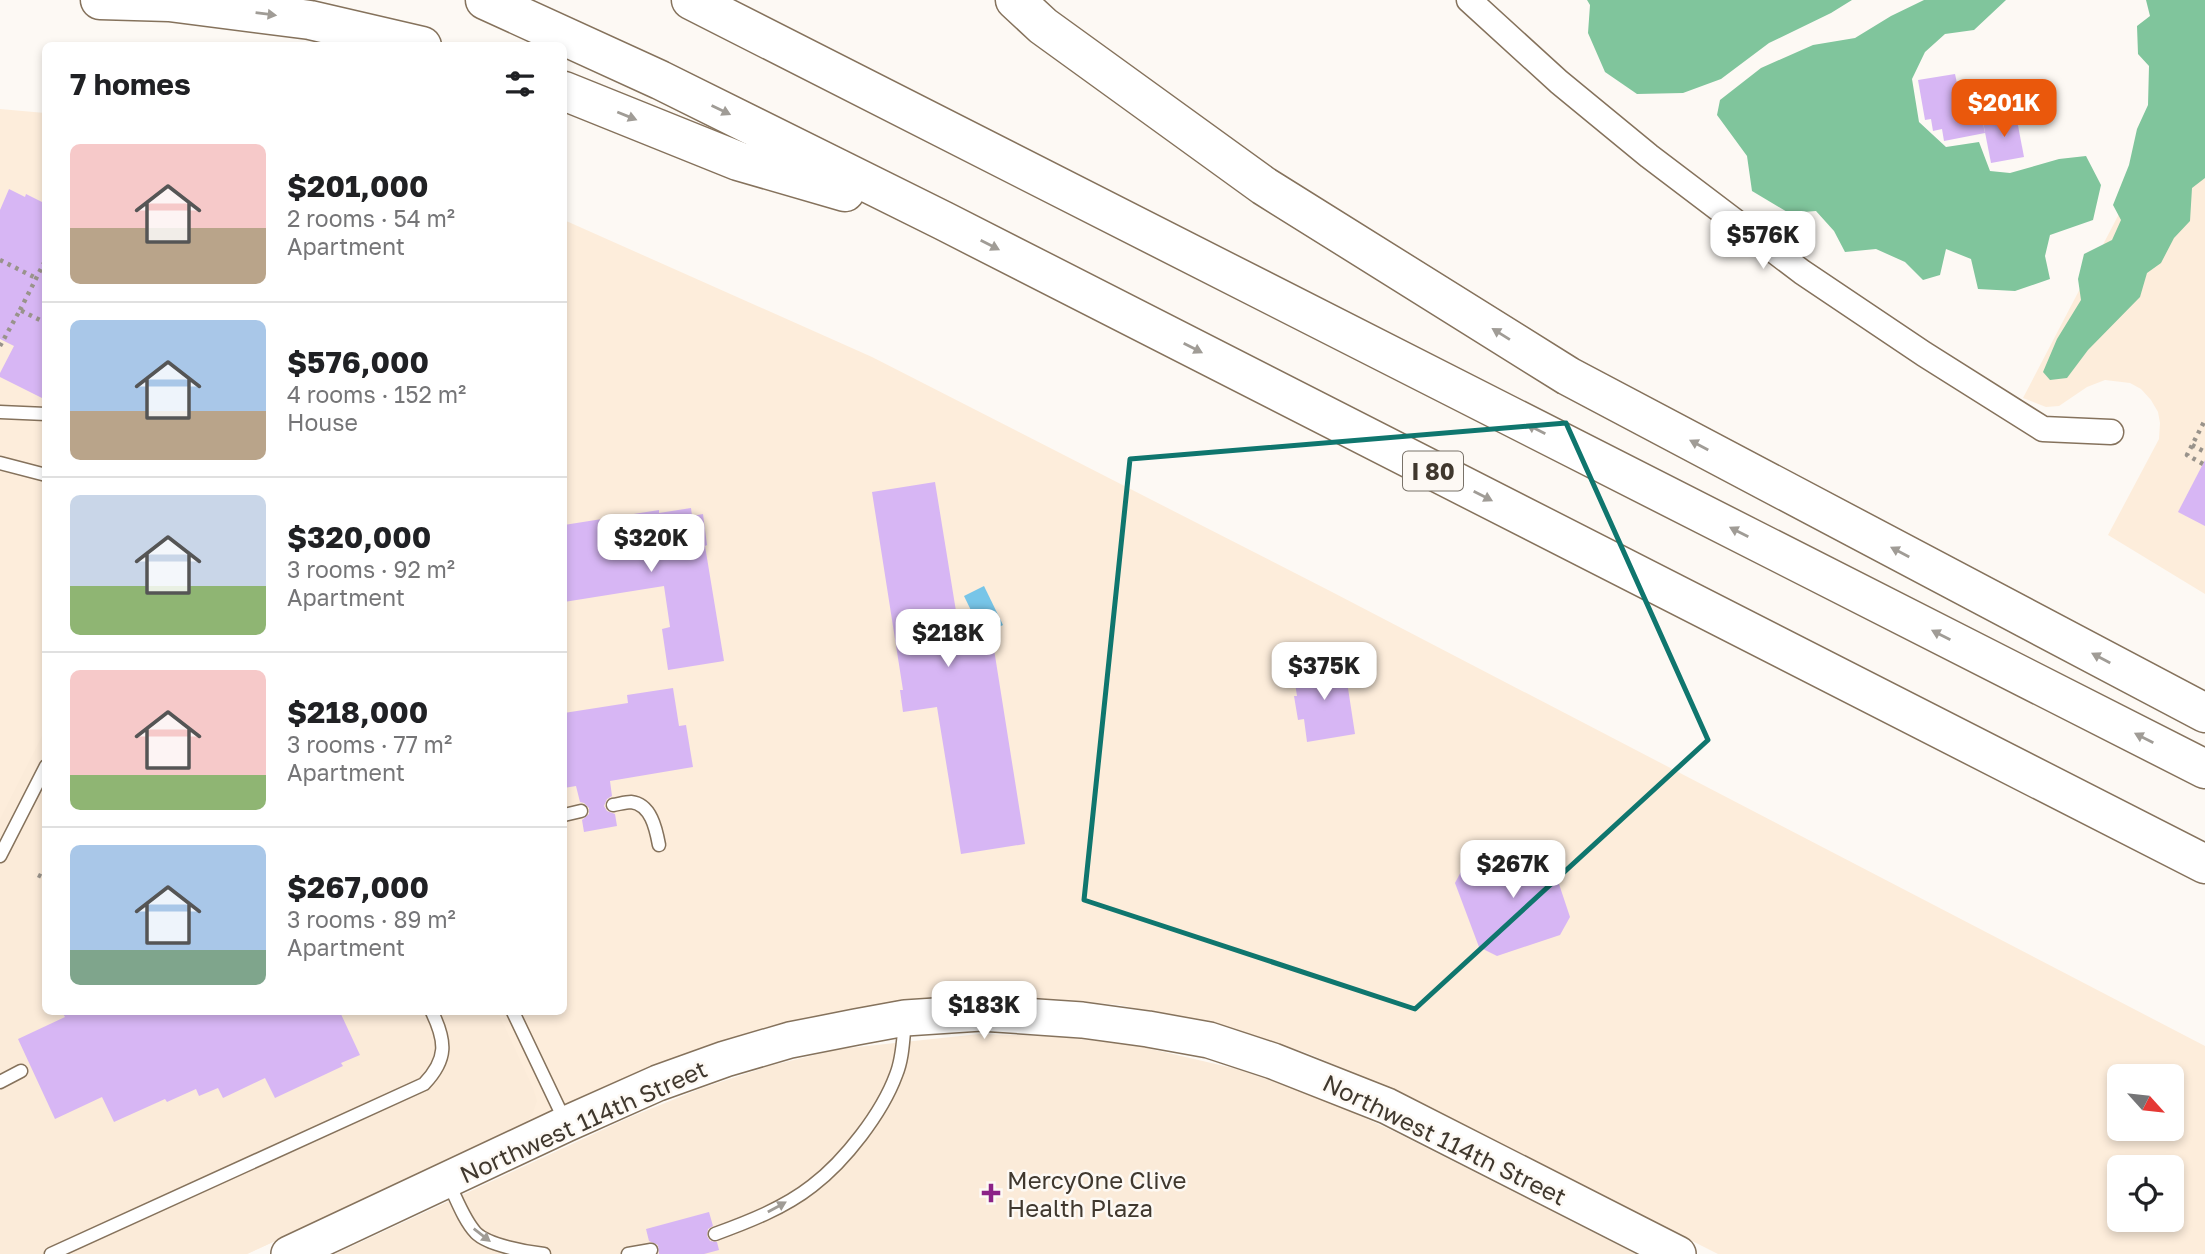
<!DOCTYPE html>
<meta charset="utf-8">
<style>
body{margin:0;font-family:"Golos Text",sans-serif;background:#f2f2f2;color:#202124;height:100vh;display:flex;flex-direction:column;font-size:26px;white-space:nowrap}
*{box-sizing:border-box;margin:0}
p{font-size:23px;color:#757577}
.icon{flex:none;width:38px;height:38px;fill:none;stroke:currentColor;stroke-width:2;stroke-linecap:round;stroke-linejoin:round}
.map{position:relative;flex:1;overflow:hidden}
.details{position:absolute;left:42px;top:42px;width:525px;height:973px;display:flex;flex-direction:column;background:#fff;border-radius:10px;box-shadow:0 4px 10px #0003}
.details>*{flex:none}
.needle{width:46px;rotate:117deg}
.controls{position:absolute;left:2107px;top:1064px;display:grid;gap:14px}
.controls a{display:grid;place-items:center;width:77px;height:77px;border-radius:10px;background:#fff;box-shadow:0 4px 10px #0003;font-size:35px}
.price{position:absolute;translate:-50% -60px;padding:0 16px;border-radius:14px;background:#fff;color:#222;font-size:23px;line-height:46px;filter:drop-shadow(0 2px 4px #0008)}
.price::after{content:'';position:absolute;left:50%;top:42px;width:21px;height:16px;margin-left:-10px;background:inherit;clip-path:polygon(0 0,100% 0,50% 100%)}
.price.active{background:#ea580c;color:#fff}
ul{padding:0;list-style:none}
li{display:flex;align-items:center;gap:21px;height:175px;padding:0 28px}
li+li{border-top:2px solid #e0e0e0}
li span{display:grid;place-items:center;flex:none;width:196px;height:140px;border-radius:10px;color:#555}
li>.icon{margin-inline-start:auto}
span .icon{width:84px;height:84px;fill:#fffc;stroke-width:1}
li b{font-size:30px}
h2{display:flex;justify-content:space-between;align-items:center;height:84px;padding:0 28px;font-size:30px}
.map>svg:first-child{display:block}
.commercial{fill:#fdeddb;fill-rule:evenodd}
.built{fill:#fbebd9}
.forest{fill:#80c59c}
.water{fill:#77c5e8}
.building{fill:#d7b6f4}
.lines{fill:none;stroke-linecap:round;stroke-linejoin:round}
.lane-casing{stroke:#85725c;stroke-width:15}
.street-casing{stroke:#85725c;stroke-width:27}
.secondary-casing{stroke:#85725c;stroke-width:38}
.highway-casing{stroke:#85725c;stroke-width:41}
.path{stroke:#99938b;stroke-width:4.5;stroke-dasharray:3.5 5;stroke-linecap:butt}
.lane{stroke:#fff;stroke-width:12}
.street{stroke:#fff;stroke-width:24}
.secondary{stroke:#fff;stroke-width:35}
.highway{stroke:#fff;stroke-width:38}
.oneway{fill:#a09c96}
.marked{fill:none;stroke:#0f766e;stroke-width:5;stroke-linejoin:round}
.poi-dot{fill:#8b2287;stroke:#fdf9f4;stroke-width:2.5}
.labels{text-anchor:middle;dominant-baseline:central;stroke-width:5;stroke-linejoin:round;paint-order:stroke}
.shield{fill:#fdf9f4;stroke:#797269;stroke-width:2}
.shield-label{font-size:23px;font-weight:bold;fill:#40382e}
.street-label{font-size:24px;fill:#40382e;stroke:#fdf9f4}
.poi-label{font-size:24px;fill:#40382e;stroke:#fdf9f4;text-anchor:start}
</style>
<div class="map">
<svg width="2205" height="1254" viewBox="0 0 2205 1254">
<rect width="100%" height="100%" fill="#fdf9f4"/>
<!-- commercial -->
<g class="commercial">
<path d="M2205,49V594L2108,535L2159,439L2160,423L2158,412L2151,400L2141,389L2130,383L2105,380L2087,387L2059,406L2046,407L2023,398Z"/>
<path d="M0,109L45,113L46,1012H564V220L872,357L1332,592L2205,1046V1254H1718L1384,1086L1307,1053L1224,1027L1120,1005L1053,999L992,997L944,999L844,1011L767,1027L678,1057L247,1254H0ZM2119,1076H2172V1129H2119ZM2119,1167H2172V1220H2119Z"/>
</g>
<!-- built -->
<g class="built">
<path d="M45,730L46,1012H498L533,1088L537,1101L533,1113L524,1126L247,1254H0V819Z"/>
<path d="M979,1034L1053,1036L1134,1045L1237,1069L1322,1098L1395,1132L1636,1254H335L628,1118L702,1088L769,1066L839,1049Z"/>
</g>
<!-- forest -->
<g class="forest">
<path d="M1587,0H1852L1831,13L1769,43L1721,79L1683,93L1637,94L1605,72L1588,33L1590,5Z"/>
<path d="M1924,0H2006L1974,30L1945,34L1925,52L1912,79L1919,122L1946,147L1979,142L1990,171L2010,173L2059,159L2086,156L2101,185L2093,220L2050,235L2045,256L2050,279L2015,291L1978,289L1971,259L1946,249L1940,275L1923,280L1905,262L1876,249L1845,252L1834,231L1816,211L1789,213L1752,191L1747,156L1717,115L1720,100L1761,68L1813,45L1855,38L1891,16Z"/>
<path d="M2146,0H2205V178L2192,188L2190,221L2174,238L2161,263L2147,273L2140,297L2088,350L2067,378L2050,380L2043,372L2057,339L2081,300L2078,279L2084,254L2112,240L2121,220L2113,205L2129,165L2137,129L2148,105L2149,66L2138,54L2137,26L2150,16Z"/>
</g>
<!-- water -->
<path class="water" d="M984,586L1003,625L983,635L964,596Z"/>
<!-- building -->
<g class="building">
<path d="M1955,74L1960,97L1977,94L1985,133L1944,141L1942,129L1933,131L1931,119L1925,120L1918,80Z"/>
<path d="M2016,115L2024,157L1991,163L1983,122Z"/>
<path d="M9,189L25,197L26,194L46,204V400L0,377V373L14,346L0,339V210Z"/>
<path d="M2205,460V526L2178,512Z"/>
<path d="M935,482L962,648L993,643L1025,844L961,854L937,707L903,712L900,690H903L872,492Z"/>
<path d="M691,508L692,516L703,514L707,545L705,546L724,661L668,670L662,629L670,627L664,586L564,602V525L659,510V513Z"/>
<path d="M1344,662L1355,734L1307,742L1304,719L1298,720L1294,696H1297L1293,670Z"/>
<path d="M673,688L679,726L686,725L693,767L610,781L612,796L607,799L604,806L607,811L615,814L617,826L584,832L582,820L589,814V808L584,803L580,802L576,786L564,788V713L628,703L627,695Z"/>
<path d="M1530,844L1549,854L1570,917L1560,935L1497,956L1479,947L1455,883L1465,864Z"/>
<path d="M62,1012H340L360,1055L341,1063L343,1066L275,1098L265,1078L223,1098L218,1088L199,1096L196,1089L167,1102L165,1099L114,1122L102,1097L55,1119L18,1039L65,1017Z"/>
<path d="M709,1212L713,1226L708,1229L707,1236L710,1241L717,1242L719,1250L704,1254H659L658,1245L649,1241L646,1229Z"/>
</g>
<g class="lines">
<!-- lane casing -->
<g class="lane-casing">
<g id="lane">
<path d="M0,412L46,414"/>
<path d="M0,463L46,475"/>
<path d="M613,805C619,804 626,802 631,802C651,804 656,829 659,845"/>
<path d="M564,815L581,811"/>
<path d="M0,856L46,766"/>
<path d="M513,1012L565,1121"/>
<path d="M0,1082L21,1071"/>
<path d="M447,1180C456,1197 463,1219 476,1233C488,1245 526,1252 544,1254"/>
<path d="M715,1234C748,1222 784,1208 812,1186C845,1161 882,1113 896,1075C903,1058 903,1039 905,1021"/>
<path d="M51,1254L424,1084C448,1059 446,1041 432,1012"/>
<path d="M628,1254L651,1250"/>
</g>
</g>
<!-- street casing -->
<g class="street-casing">
<path id="street" d="M1469,0L1559,82L1649,156L1802,272L1924,354L2043,429L2111,432"/>
</g>
<!-- secondary casing -->
<g class="secondary-casing">
<path id="secondary" d="M289,1254L566,1124L658,1083L725,1059L790,1040L856,1027L905,1018L981,1013L1082,1020L1148,1029L1209,1040L1273,1061L1387,1106L1678,1254"/>
</g>
<!-- highway casing -->
<g class="highway-casing">
<g id="highway">
<path d="M100,0L169,2L310,20L422,46"/>
<path d="M485,0L660,80L944,221L2205,864"/>
<path d="M691,0L2205,769"/>
<path d="M1015,0L1043,26L1264,186L1568,376L2205,713"/>
<path d="M564,91L738,161L845,192"/>
</g>
</g>
<!-- path -->
<g class="path">
<path d="M0,260L36,278"/>
<path d="M20,310L46,259"/>
<path d="M0,346L20,310L46,323"/>
<path d="M2192,445L2205,452"/>
<path d="M2203,464L2187,455L2205,420"/>
<path d="M38,875L46,879"/>
</g>
<!-- lane -->
<use href="#lane" class="lane"/>
<!-- street -->
<use href="#street" class="street"/>
<!-- secondary -->
<use href="#secondary" class="secondary"/>
<!-- highway -->
<use href="#highway" class="highway"/>
</g>
<!-- one-way arrows -->
<defs><path id="oneway-solid" d="M-6-.8H1V-3.2L6.5 0L1 3.2V.8H-6Z" transform="scale(1.75)"/></defs>
<g class="oneway">
<use href="#oneway-solid" transform="translate(266 14) rotate(7)"/>
<use href="#oneway-solid" transform="translate(721 110) rotate(26)"/>
<use href="#oneway-solid" transform="translate(627 116) rotate(22)"/>
<use href="#oneway-solid" transform="translate(990 245) rotate(27)"/>
<use href="#oneway-solid" transform="translate(1501 334) rotate(-148)"/>
<use href="#oneway-solid" transform="translate(1193 348) rotate(27)"/>
<use href="#oneway-solid" transform="translate(1536 429) rotate(-153)"/>
<use href="#oneway-solid" transform="translate(1699 445) rotate(-152)"/>
<use href="#oneway-solid" transform="translate(1483 496) rotate(27)"/>
<use href="#oneway-solid" transform="translate(1739 532) rotate(-153)"/>
<use href="#oneway-solid" transform="translate(1900 552) rotate(-152)"/>
<use href="#oneway-solid" transform="translate(1941 635) rotate(-153)"/>
<use href="#oneway-solid" transform="translate(2101 658) rotate(-152)"/>
<use href="#oneway-solid" transform="translate(2144 738) rotate(-153)"/>
<use href="#oneway-solid" transform="translate(777 1207) rotate(-29)"/>
<use href="#oneway-solid" transform="translate(482 1235) rotate(38)"/>
</g>
<!-- marked area -->
<path class="marked" d="M1566,423L1708,740L1415,1009L1084,900L1130,459Z"/>
<!-- markers -->
<path class="poi-dot" d="M987.5 1182.5h7v7h7v7h-7v7h-7v-7h-7v-7h7z"/>
<g class="labels">
<!-- shield labels -->
<rect class="shield" x="1403" y="451.5" width="60" height="39" rx="5"/>
<g class="shield-label">
<text x="1433" y="471">I 80</text>
</g>
<!-- street labels -->
<g class="street-label">
<text transform="translate(583 1121) rotate(-24)">Northwest 114th Street</text>
<text transform="translate(1445 1139) rotate(26)">Northwest 114th Street</text>
</g>
<!-- poi labels -->
<g class="poi-label">
<text x="1007" y="1179">MercyOne Clive<tspan x="1007" dy="28">Health Plaza</tspan></text>
</g>
</g>
</svg>
<div class="controls">
<a><svg class="needle" viewBox="-14 -14 28 28"><path d="M0-13l5 13h-10z" fill="#e53935"/><path d="M0 13l5-13h-10z" fill="#757577"/></svg></a>
<a><svg class="icon" aria-label="locate" viewBox="0 0 24 24"><circle cx="12" cy="12" r="6"/><path d="M12 2v4M12 18v4M2 12h4M18 12h4"/></svg></a>
</div>
<b class="price active" style="left:2004px;top:139px">$201K</b>
<b class="price" style="left:1763px;top:271px">$576K</b>
<b class="price" style="left:651px;top:574px">$320K</b>
<b class="price" style="left:948px;top:669px">$218K</b>
<b class="price" style="left:1324px;top:702px">$375K</b>
<b class="price" style="left:1513px;top:900px">$267K</b>
<b class="price" style="left:984px;top:1041px">$183K</b>
<section class="details">
<h2>7 homes<svg class="icon" aria-label="filters" viewBox="0 0 24 24"><path d="M4 7h16M4 17h16"/><circle cx="9" cy="7" r="2"/><circle cx="15" cy="17" r="2"/></svg></h2>
<ul>
<li><span style="background:linear-gradient(#f6c9c9 60%,#b9a48a 0)"><svg class="icon" aria-label="home" viewBox="0 0 24 24"><path d="M3 11l9-7 9 7M6 9v11h12V9"/></svg></span><div><b>$201,000</b><p>2 rooms · 54 m²</p><p>Apartment</p></div></li>
<li><span style="background:linear-gradient(#a9c7e8 65%,#b9a48a 0)"><svg class="icon" aria-label="home" viewBox="0 0 24 24"><path d="M3 11l9-7 9 7M6 9v11h12V9"/></svg></span><div><b>$576,000</b><p>4 rooms · 152 m²</p><p>House</p></div></li>
<li><span style="background:linear-gradient(#c9d6e8 65%,#8fb573 0)"><svg class="icon" aria-label="home" viewBox="0 0 24 24"><path d="M3 11l9-7 9 7M6 9v11h12V9"/></svg></span><div><b>$320,000</b><p>3 rooms · 92 m²</p><p>Apartment</p></div></li>
<li><span style="background:linear-gradient(#f6c9c9 75%,#8fb573 0)"><svg class="icon" aria-label="home" viewBox="0 0 24 24"><path d="M3 11l9-7 9 7M6 9v11h12V9"/></svg></span><div><b>$218,000</b><p>3 rooms · 77 m²</p><p>Apartment</p></div></li>
<li><span style="background:linear-gradient(#a9c7e8 75%,#7fa58c 0)"><svg class="icon" aria-label="home" viewBox="0 0 24 24"><path d="M3 11l9-7 9 7M6 9v11h12V9"/></svg></span><div><b>$267,000</b><p>3 rooms · 89 m²</p><p>Apartment</p></div></li>
</ul>
</section>
</div>
